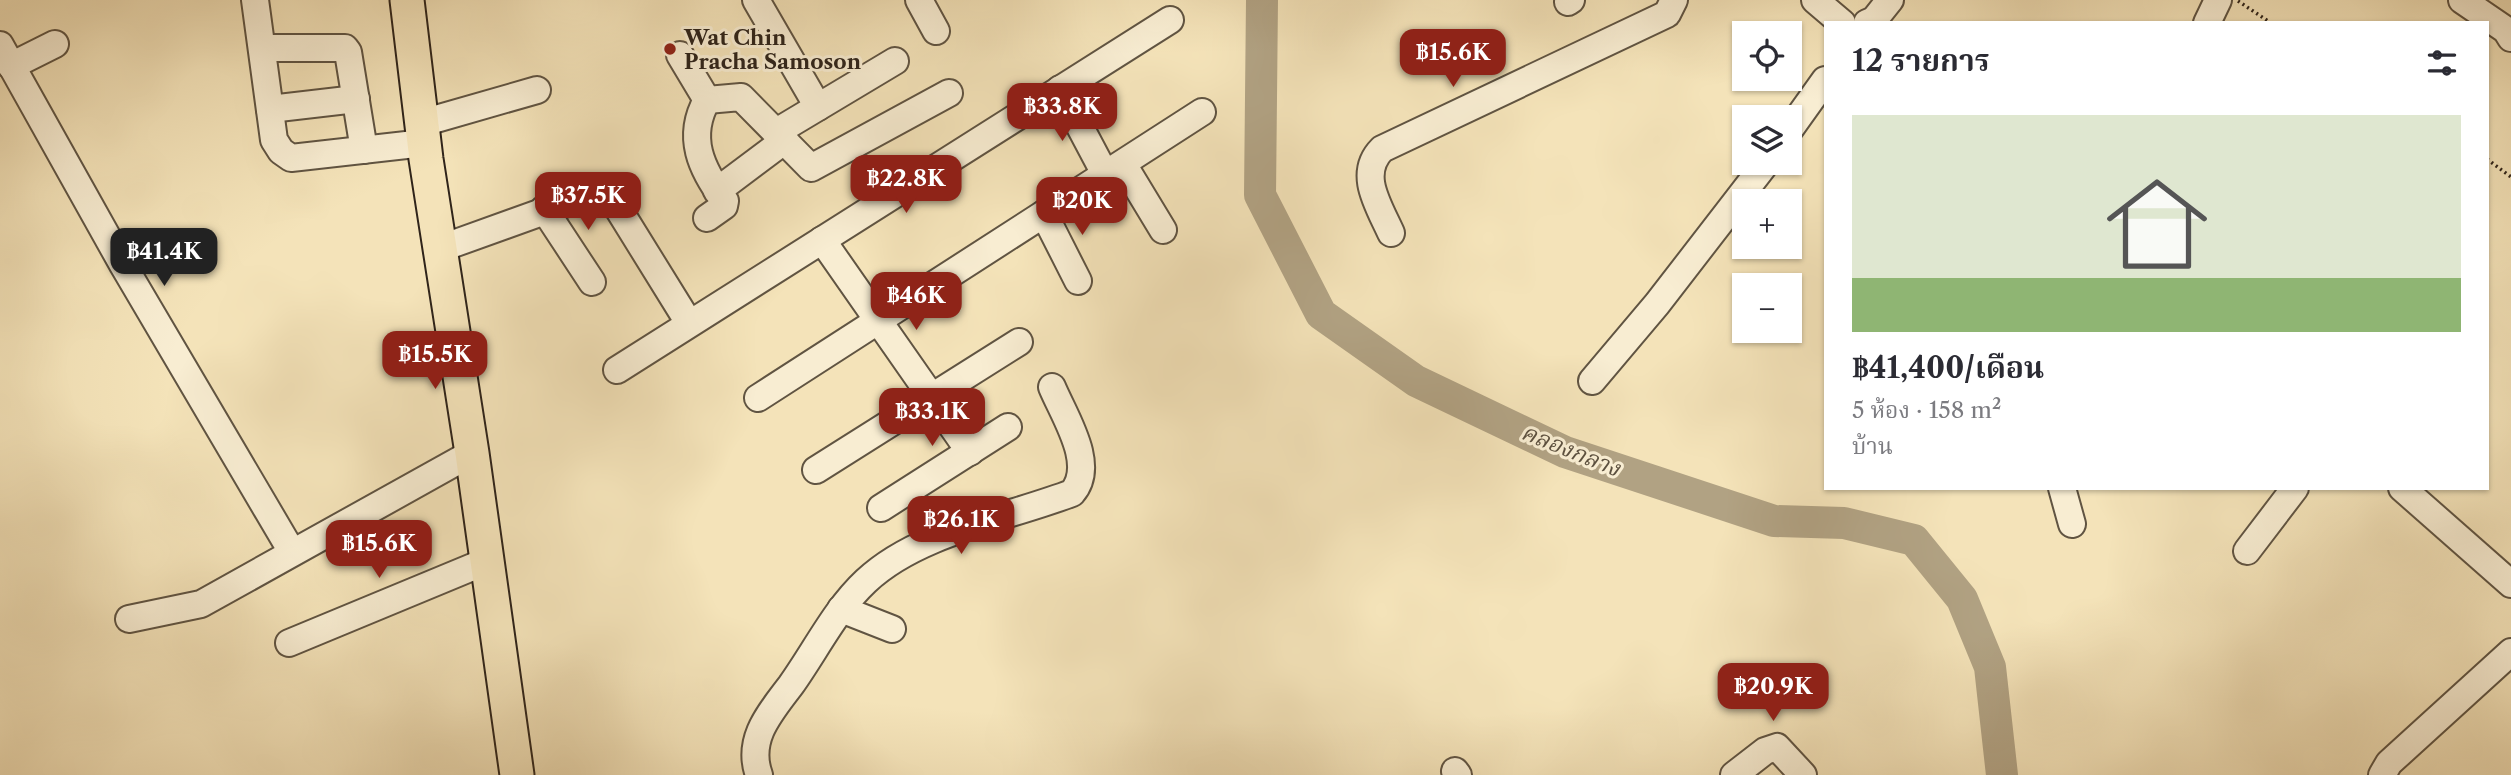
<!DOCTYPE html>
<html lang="th">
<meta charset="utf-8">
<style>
body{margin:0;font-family:"Libre Caslon Text","Noto Serif Thai",serif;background:#f7f7f7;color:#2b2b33;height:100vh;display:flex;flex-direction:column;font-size:26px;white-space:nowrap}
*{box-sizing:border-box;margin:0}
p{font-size:23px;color:#7c7c81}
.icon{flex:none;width:38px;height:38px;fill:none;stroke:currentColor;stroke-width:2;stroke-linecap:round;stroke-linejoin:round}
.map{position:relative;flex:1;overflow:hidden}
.side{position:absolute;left:1824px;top:21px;width:665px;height:469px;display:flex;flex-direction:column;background:#fff;border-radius:0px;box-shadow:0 2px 5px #0004}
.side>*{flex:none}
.tools{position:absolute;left:1732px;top:21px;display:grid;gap:14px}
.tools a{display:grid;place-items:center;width:70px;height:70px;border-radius:0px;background:#fff;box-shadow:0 2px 5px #0004;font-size:35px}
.price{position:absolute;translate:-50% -60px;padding:0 16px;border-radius:14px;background:#8f2418;color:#fff;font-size:23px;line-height:46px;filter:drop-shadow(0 2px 4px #0008)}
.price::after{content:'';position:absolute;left:50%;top:42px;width:21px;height:16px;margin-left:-10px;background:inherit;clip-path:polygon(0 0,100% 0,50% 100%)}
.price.on{background:#222;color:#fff}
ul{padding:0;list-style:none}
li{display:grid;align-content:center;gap:14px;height:371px;padding:0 28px}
li span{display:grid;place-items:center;height:217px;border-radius:0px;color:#555}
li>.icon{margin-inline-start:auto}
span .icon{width:126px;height:126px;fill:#fffc;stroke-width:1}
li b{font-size:30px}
h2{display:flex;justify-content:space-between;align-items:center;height:84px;padding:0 28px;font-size:30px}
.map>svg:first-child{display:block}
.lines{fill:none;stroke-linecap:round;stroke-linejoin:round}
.river{stroke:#b1a283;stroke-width:32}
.minor-casing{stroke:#605442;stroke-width:30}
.major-casing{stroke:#2f241a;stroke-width:37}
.path{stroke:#2f241a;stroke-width:3.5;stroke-dasharray:2 3.5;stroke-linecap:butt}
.minor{stroke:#f8edd2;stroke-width:26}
.major{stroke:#f4e3b9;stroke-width:33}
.poi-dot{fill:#8f2418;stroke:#f8edd2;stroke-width:2.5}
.labels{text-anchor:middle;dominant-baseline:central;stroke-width:6;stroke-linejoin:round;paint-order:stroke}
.poi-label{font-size:21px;font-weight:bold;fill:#2f241a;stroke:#f8edd2;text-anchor:start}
.water-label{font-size:23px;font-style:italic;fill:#5c503f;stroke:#f8edd2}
</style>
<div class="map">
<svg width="2511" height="775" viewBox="0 0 2511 775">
<rect width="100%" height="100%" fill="#f4e3b9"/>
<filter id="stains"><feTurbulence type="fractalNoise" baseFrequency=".00286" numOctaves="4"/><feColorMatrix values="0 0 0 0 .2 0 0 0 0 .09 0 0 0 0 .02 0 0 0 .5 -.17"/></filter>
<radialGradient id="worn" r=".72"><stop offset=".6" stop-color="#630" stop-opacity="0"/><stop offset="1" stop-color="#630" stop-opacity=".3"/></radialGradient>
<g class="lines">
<!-- river -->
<path class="river" d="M1262,0L1260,195L1321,314L1416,381L1565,452L1774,521L1844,523L1914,540L1962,599L1990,667L2002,775"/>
<!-- minor casing -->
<g class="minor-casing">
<g id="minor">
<path d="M255,0L274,140L281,151L291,158L424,143"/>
<path d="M756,0L818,107"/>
<path d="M919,0L936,31"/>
<path d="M1815,0L1842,23"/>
<path d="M2462,0L2506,30L2511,38"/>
<path d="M1568,2L1571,0"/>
<path d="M1867,23L1874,20L1890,0"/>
<path d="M2207,23L2218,0"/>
<path d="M0,45L123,265L292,552"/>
<path d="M262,48H345L348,52L364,150"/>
<path d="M680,55L707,100L741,97L811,168L949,93"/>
<path d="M11,66L55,44"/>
<path d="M1060,89L1105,174"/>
<path d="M270,109L356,99"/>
<path d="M422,123L537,90"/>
<path d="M1790,129L1825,80"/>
<path d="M778,131L895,61"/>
<path d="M1123,164L1163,230"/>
<path d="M717,191L785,140"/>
<path d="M544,209L592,282"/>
<path d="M1044,214L1078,281"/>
<path d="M707,218L724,206L725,201C701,169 686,137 707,100"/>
<path d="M1391,233C1379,206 1357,174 1382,149L1667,14L1674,0"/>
<path d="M822,240L970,452"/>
<path d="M439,249L606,189L689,323"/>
<path d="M617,370L1170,20"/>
<path d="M1592,381L1657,304L1766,163"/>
<path d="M758,398L1202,112"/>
<path d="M816,470L1019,342"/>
<path d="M2062,488L2072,524"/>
<path d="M2402,488L2511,584"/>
<path d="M881,508L1008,427"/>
<path d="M2247,551L2295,488"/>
<path d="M841,609L892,629"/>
<path d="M129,619L201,604L472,453"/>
<path d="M289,643L487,561"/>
<path d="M1455,771L1458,775"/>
<path d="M759,775C746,739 770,713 791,685C816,650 835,610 866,581C918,532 1007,518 1072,493C1097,465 1064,416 1052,387"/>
<path d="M1734,775L1765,751L1777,747L1803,775"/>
<path d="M2382,775L2389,763L2511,652"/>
</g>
</g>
<!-- major casing -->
<g class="major-casing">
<path id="major" d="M407,0L426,159L472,453L517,775"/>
</g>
<!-- path -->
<g class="path">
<path d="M2238,1L2271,23"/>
<path d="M2487,159L2511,177"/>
</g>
<!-- minor -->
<use href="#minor" class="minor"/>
<!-- major -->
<use href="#major" class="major"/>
</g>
<!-- markers -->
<circle class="poi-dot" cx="670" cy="49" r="7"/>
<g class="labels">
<!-- poi labels -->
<g class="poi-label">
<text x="684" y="37">Wat Chin<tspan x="684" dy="24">Pracha Samoson</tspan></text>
</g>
<!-- water labels -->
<g class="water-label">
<text transform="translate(1571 450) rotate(22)">คลองกลาง</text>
</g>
</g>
<rect width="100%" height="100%" filter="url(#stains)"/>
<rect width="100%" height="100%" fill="url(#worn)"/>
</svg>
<div class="tools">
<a><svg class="icon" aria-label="locate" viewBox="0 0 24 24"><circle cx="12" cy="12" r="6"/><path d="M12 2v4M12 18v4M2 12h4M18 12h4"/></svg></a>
<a><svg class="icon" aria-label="layers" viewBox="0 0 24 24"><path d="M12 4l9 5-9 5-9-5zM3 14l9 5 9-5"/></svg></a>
<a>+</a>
<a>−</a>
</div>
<b class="price" style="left:1453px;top:89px">฿15.6K</b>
<b class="price" style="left:1062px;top:143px">฿33.8K</b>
<b class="price" style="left:906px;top:215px">฿22.8K</b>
<b class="price" style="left:588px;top:232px">฿37.5K</b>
<b class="price" style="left:1082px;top:237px">฿20K</b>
<b class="price on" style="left:164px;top:288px">฿41.4K</b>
<b class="price" style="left:916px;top:332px">฿46K</b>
<b class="price" style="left:435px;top:391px">฿15.5K</b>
<b class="price" style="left:932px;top:448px">฿33.1K</b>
<b class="price" style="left:961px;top:556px">฿26.1K</b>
<b class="price" style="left:379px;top:580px">฿15.6K</b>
<b class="price" style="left:1773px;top:723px">฿20.9K</b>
<section class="side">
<h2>12 รายการ<svg class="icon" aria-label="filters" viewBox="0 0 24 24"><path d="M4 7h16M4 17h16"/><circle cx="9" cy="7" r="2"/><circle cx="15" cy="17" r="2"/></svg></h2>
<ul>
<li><span style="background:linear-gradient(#dfe7d0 75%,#8fb573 0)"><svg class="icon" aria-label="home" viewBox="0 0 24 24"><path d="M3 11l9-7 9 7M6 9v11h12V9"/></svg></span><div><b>฿41,400/เดือน</b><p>5 ห้อง · 158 m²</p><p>บ้าน</p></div></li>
</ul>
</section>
</div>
